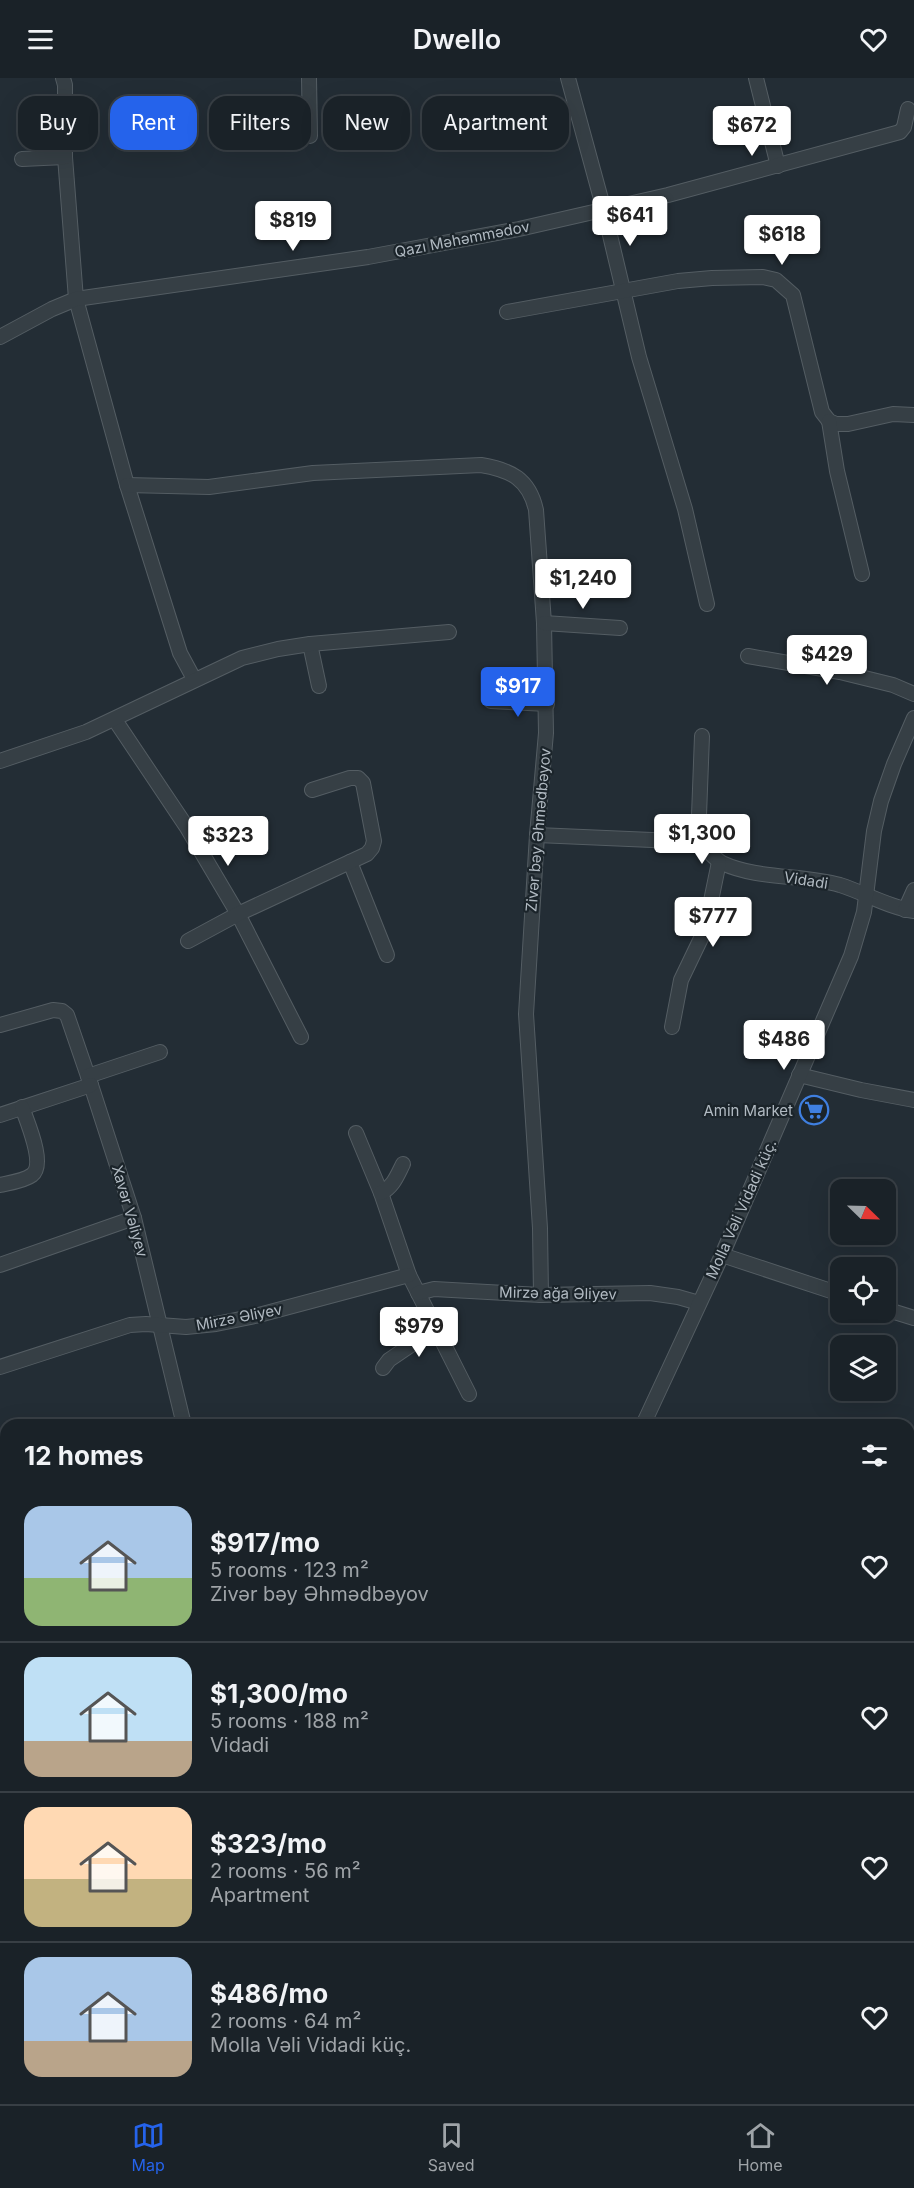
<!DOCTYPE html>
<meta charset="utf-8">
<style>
body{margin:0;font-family:Inter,sans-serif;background:#272f34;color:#f1f3f6;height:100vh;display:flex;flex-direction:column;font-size:22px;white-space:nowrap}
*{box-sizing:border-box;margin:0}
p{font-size:20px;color:#9fa4a8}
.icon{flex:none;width:33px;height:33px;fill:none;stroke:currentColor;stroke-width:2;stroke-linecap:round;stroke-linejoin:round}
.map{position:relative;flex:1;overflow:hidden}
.details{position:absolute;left:0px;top:1341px;width:915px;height:686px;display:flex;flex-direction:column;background:#1a2228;border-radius:18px 18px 0 0;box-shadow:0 6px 24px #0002,0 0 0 2px #383f45}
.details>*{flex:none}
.guide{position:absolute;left:18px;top:18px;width:600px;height:54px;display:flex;gap:12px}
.needle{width:39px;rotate:113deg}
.fabs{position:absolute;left:830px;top:1101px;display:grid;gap:12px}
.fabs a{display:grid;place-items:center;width:66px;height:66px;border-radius:12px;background:#1a2228;box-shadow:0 6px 24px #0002,0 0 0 2px #383f45;font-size:30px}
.price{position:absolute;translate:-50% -51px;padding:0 14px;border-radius:6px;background:#fff;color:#222;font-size:20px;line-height:39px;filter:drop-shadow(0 2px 3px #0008)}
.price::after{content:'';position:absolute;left:50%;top:36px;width:18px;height:14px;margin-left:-9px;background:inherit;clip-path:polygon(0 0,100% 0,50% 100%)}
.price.current{background:#2563eb;color:#fff}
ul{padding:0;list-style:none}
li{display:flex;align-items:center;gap:18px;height:150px;padding:0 24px}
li+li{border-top:2px solid #383f45}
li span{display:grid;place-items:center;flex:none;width:168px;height:120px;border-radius:18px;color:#555}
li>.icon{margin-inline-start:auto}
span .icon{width:72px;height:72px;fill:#fffc;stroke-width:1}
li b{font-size:26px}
h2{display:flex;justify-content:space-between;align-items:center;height:72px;padding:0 24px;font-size:26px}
.chip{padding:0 21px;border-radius:18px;background:#1a2228;box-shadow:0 6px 24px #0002,0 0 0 2px #383f45;font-size:21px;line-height:54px}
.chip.current{background:#2563eb;color:#fff}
header{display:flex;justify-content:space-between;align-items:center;height:78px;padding:0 24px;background:#1a2228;font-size:27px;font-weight:600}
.dock{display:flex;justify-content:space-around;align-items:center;height:84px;border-top:2px solid #383f45;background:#1a2228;font-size:16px;color:#9fa4a8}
.dock a{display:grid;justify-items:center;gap:3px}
.dock .current{color:#2563eb}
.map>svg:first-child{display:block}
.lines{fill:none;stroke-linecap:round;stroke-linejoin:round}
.minor-casing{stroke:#545d63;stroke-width:16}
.minor{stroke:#363f45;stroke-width:14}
.labels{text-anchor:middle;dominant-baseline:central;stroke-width:4.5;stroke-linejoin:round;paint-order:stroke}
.street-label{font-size:15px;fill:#b1bac2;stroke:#1b242a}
.poi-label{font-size:15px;fill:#b1bac2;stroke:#1b242a;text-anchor:end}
</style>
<header><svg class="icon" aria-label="menu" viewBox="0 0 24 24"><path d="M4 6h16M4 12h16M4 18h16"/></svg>Dwello<svg class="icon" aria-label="heart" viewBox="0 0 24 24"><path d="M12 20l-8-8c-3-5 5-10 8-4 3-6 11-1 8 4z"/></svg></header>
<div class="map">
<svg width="914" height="2026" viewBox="0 0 914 2026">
<rect width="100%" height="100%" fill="#232d35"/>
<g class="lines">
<!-- minor casing -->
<g class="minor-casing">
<g id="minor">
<path d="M63,0L65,7V79L76,221L127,407L180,575L194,601"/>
<path d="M309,0L310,58"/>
<path d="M568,0L604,132L639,279L685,431L707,526"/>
<path d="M756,0L778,88"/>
<path d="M22,81L65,79"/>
<path d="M507,234L678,203L712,200L763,199L776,202L793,217L822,334L829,343L836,346H848L893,336L914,337"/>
<path d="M0,259L52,231L76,221L368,179L519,151L668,117L900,54L904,49L908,31"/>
<path d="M829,343L837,393L862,496"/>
<path d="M127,407L209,409L313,395L481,387C511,392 529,401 536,432L544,545L546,655L537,757L526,936L540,1150L541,1217"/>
<path d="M544,545L620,550"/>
<path d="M310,566L319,608"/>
<path d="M748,578L840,594L893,607L914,616"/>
<path d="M491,623L547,626"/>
<path d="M115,642L186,748L238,836L301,959"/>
<path d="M0,683L86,654L242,580L278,571L310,566L449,554"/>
<path d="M537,757L698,764C707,770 713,780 722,785C759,802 802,796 840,807C865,815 888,829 914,833"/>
<path d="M698,764L702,658"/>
<path d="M350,784L387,877"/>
<path d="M905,832L914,812"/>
<path d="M188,863L238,836L367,776L372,770L374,763L363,705L358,700H350L312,712"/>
<path d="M0,947L53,932L62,933L67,937L91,1007L134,1140L184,1347"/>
<path d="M672,949L681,902L705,852L719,784"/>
<path d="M799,997L861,1012L914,1022"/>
<path d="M88,998L160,974"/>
<path d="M0,1037L91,1007"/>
<path d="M356,1055L381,1115L409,1197L469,1316"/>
<path d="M0,1107C9,1105 24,1103 32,1097C46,1086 27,1044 22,1029"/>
<path d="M381,1115C393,1109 397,1098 403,1086"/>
<path d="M722,1177L840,1216"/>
<path d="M0,1187L134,1140"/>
<path d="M418,1215L434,1211L541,1217L650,1215L678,1219L699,1225"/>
<path d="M885,1231L914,1240"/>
<path d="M0,1289L130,1247L146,1246L186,1249L216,1246L255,1238L409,1197"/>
<path d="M383,1290L389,1282L436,1250"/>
<path d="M643,1347L722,1177L851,878L864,834L874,753L881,723L894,686L914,640"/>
<path d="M0,1470L6,1468"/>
<path d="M909,1510L914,1511"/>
<path d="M0,1557L6,1573"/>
<path d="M0,1735L6,1737"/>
<path d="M909,1754L914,1756"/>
<path d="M0,1896H6"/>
<path d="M909,1932L914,1934"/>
<path d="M317,2020L318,2026"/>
<path d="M683,2020L698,2026"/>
<path d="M531,2023V2020"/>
</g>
</g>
<!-- minor -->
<use href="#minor" class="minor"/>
</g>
<!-- icons -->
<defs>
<g id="supermarket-ring" transform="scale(1.5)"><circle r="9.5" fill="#1b242a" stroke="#3f7fe0" stroke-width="1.5"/><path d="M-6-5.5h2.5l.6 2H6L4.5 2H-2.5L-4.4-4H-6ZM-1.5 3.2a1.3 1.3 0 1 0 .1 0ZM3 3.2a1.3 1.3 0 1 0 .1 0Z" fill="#3f7fe0"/></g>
</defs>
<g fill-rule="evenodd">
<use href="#supermarket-ring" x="814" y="1032"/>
</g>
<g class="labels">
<!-- street labels -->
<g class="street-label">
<text transform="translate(462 161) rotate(-11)">Qazı Məhəmmədov</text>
<text transform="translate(538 752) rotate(-85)">Zivər bəy Əhmədbəyov</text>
<text transform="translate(806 802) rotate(9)">Vidadi</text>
<text transform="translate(741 1131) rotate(-66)">Molla Vəli Vidadi küç.</text>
<text transform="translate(130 1133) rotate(74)">Xavər Vəliyev</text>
<text transform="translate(558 1215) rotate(1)">Mirzə ağa Əliyev</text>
<text transform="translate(239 1239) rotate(-11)">Mirzə Əliyev</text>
</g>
<!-- poi labels -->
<g class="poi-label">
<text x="793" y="1032">Amin Market</text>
</g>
</g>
</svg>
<div class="fabs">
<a><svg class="needle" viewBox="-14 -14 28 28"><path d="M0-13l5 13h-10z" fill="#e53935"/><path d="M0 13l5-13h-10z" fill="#9fa4a8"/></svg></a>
<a><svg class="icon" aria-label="locate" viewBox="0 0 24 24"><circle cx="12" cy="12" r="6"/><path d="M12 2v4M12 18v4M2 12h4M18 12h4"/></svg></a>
<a><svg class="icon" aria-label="layers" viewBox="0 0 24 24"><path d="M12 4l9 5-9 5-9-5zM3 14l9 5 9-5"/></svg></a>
</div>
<b class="price" style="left:752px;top:79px">$672</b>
<b class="price" style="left:630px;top:169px">$641</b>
<b class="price" style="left:293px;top:174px">$819</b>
<b class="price" style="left:782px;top:188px">$618</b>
<b class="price" style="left:583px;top:532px">$1,240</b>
<b class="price" style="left:827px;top:608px">$429</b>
<b class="price current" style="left:518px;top:640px">$917</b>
<b class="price" style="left:702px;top:787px">$1,300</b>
<b class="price" style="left:228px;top:789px">$323</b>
<b class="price" style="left:713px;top:870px">$777</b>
<b class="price" style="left:784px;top:993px">$486</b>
<b class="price" style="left:419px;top:1280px">$979</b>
<div class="guide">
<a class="chip">Buy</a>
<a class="chip current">Rent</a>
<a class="chip">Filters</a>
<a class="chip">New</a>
<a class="chip">Apartment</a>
</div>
<section class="details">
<h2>12 homes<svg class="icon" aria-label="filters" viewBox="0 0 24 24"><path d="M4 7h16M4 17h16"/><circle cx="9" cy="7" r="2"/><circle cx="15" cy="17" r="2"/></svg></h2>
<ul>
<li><span style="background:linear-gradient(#a9c7e8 60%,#8fb573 0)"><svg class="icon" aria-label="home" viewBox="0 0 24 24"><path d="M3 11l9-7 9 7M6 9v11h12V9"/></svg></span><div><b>$917/mo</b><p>5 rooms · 123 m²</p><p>Zivər bəy Əhmədbəyov</p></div><svg class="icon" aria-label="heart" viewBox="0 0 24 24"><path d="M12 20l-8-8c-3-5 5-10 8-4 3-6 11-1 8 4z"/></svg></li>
<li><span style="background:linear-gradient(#bfe0f5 70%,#b9a48a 0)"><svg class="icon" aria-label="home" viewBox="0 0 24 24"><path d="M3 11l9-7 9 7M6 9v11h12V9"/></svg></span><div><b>$1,300/mo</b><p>5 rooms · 188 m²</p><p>Vidadi</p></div><svg class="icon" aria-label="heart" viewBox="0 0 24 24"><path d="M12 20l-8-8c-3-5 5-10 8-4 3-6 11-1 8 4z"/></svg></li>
<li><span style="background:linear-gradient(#ffd9b3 60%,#c2b280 0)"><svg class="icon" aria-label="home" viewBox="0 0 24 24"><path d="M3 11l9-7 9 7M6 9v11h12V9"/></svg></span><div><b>$323/mo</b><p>2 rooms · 56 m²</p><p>Apartment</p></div><svg class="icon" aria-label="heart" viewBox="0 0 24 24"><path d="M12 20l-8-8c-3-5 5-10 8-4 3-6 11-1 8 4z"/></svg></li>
<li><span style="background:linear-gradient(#a9c7e8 70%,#b9a48a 0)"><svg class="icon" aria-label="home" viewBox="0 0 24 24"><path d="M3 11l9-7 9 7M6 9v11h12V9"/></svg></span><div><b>$486/mo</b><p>2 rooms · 64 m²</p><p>Molla Vəli Vidadi küç.</p></div><svg class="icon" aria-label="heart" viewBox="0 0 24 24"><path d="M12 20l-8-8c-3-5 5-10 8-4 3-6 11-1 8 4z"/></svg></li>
</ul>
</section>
</div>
<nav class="dock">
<a class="current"><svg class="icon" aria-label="map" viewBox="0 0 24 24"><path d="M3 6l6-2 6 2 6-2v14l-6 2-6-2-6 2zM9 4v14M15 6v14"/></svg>Map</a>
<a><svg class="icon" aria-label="saved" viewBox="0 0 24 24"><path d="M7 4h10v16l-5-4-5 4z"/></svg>Saved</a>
<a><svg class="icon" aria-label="home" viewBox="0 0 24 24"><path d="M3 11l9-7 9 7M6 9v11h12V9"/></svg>Home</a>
</nav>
